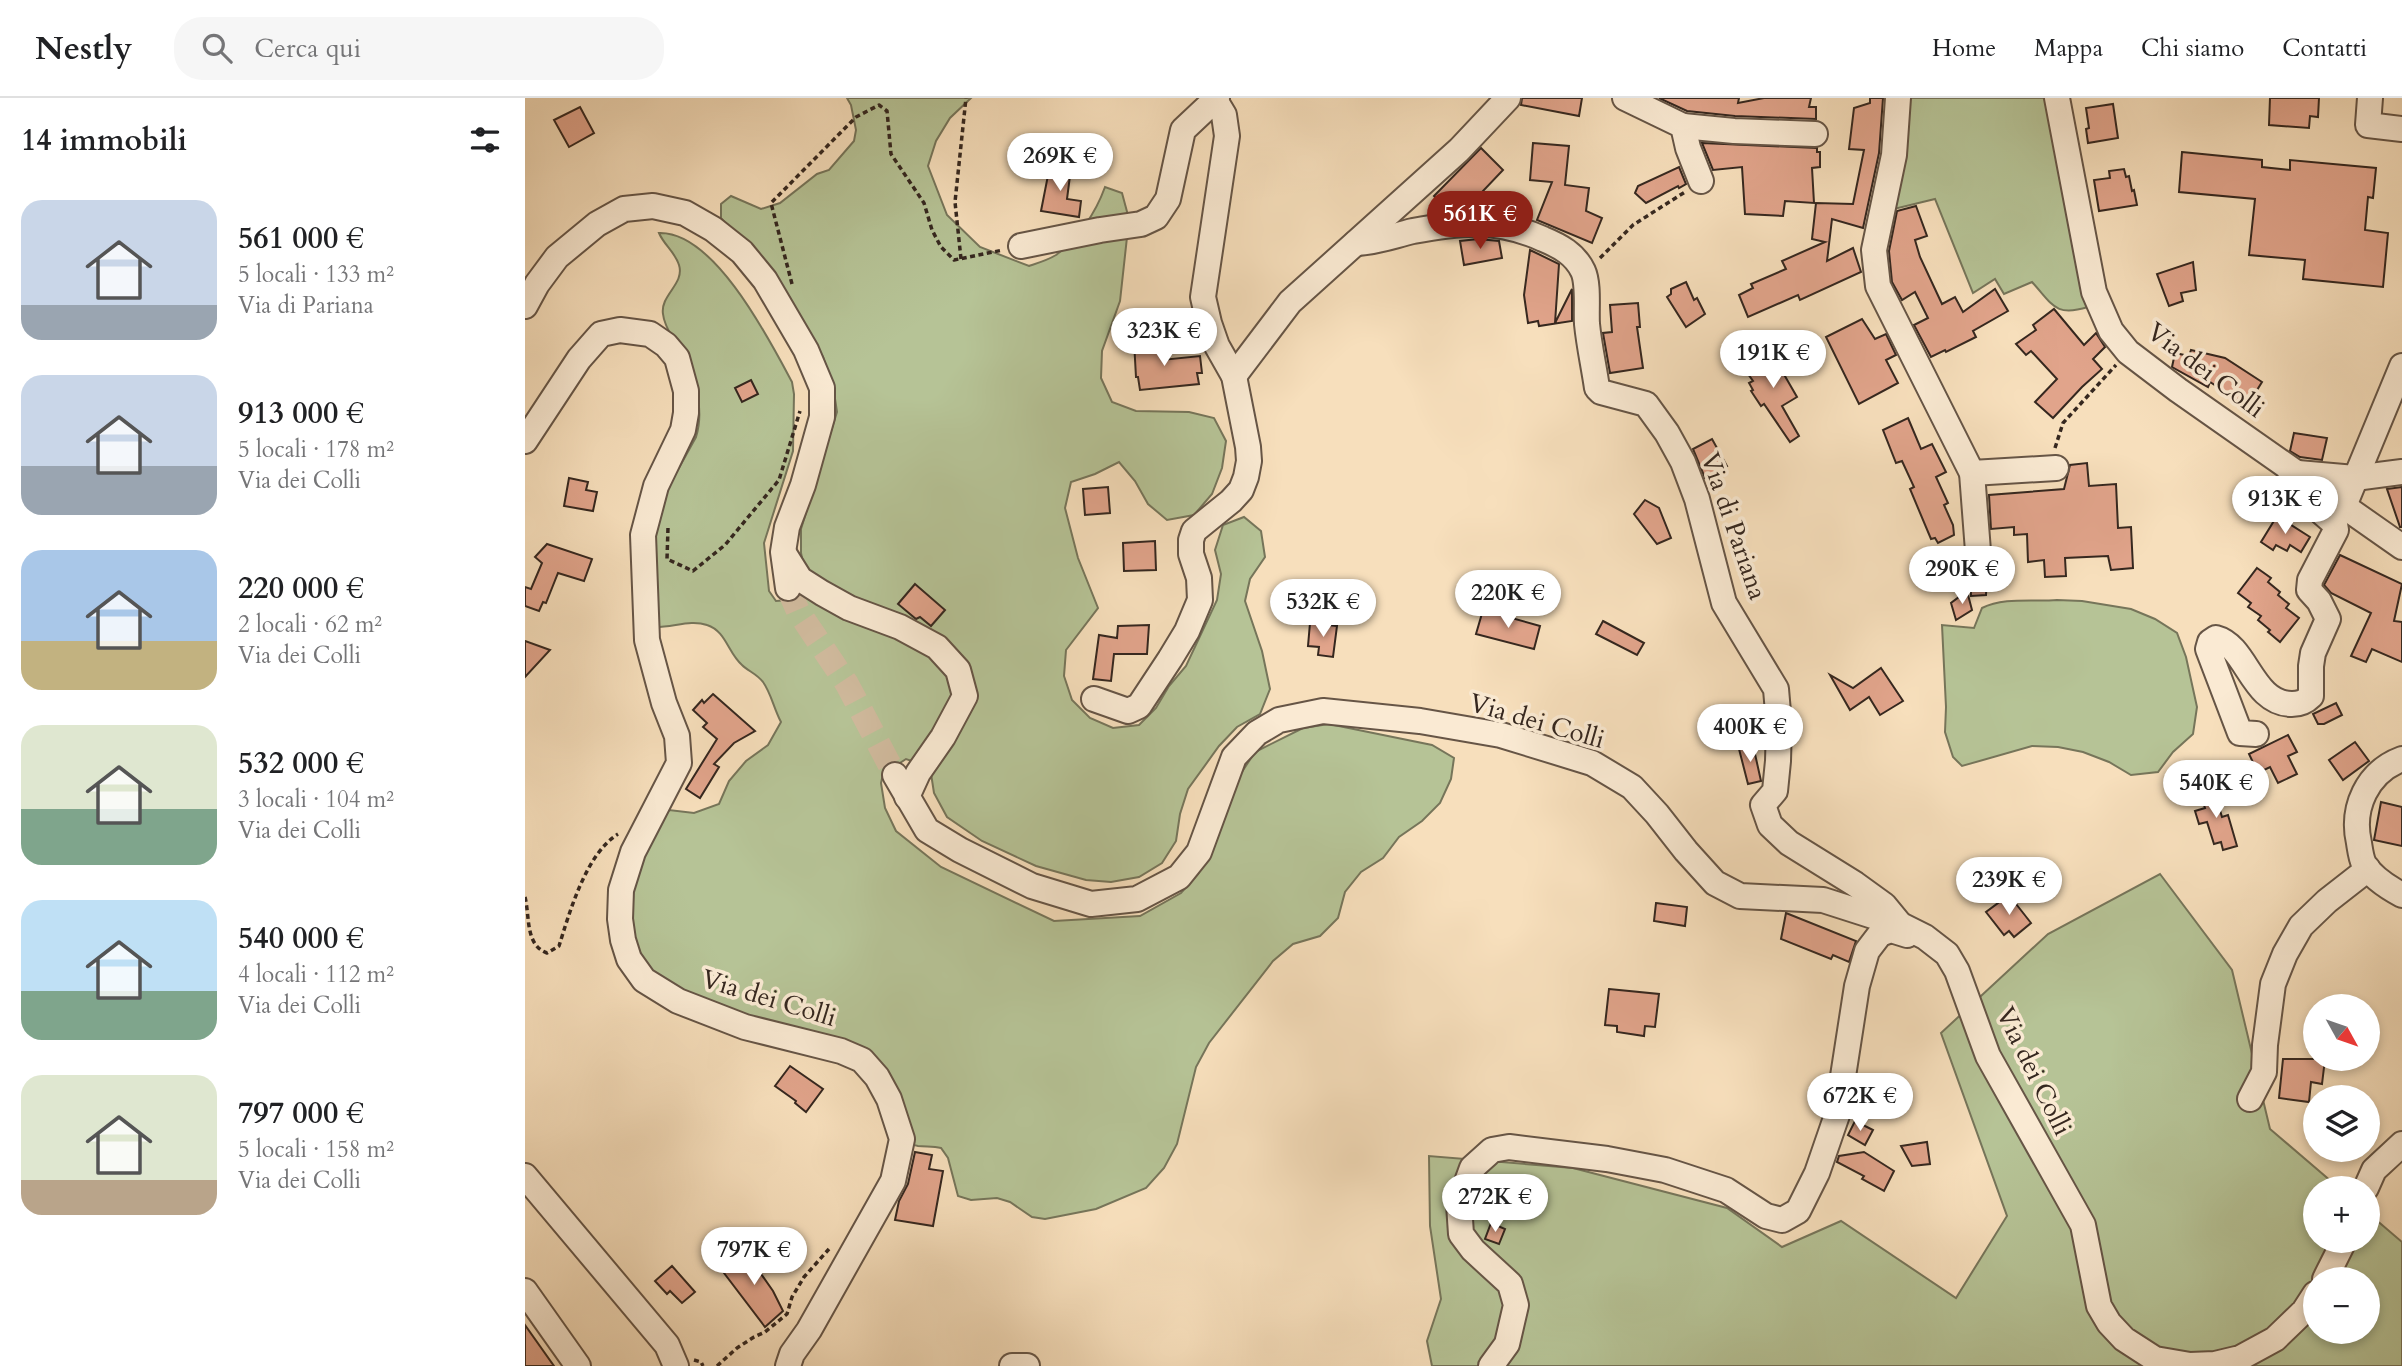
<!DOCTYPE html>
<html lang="it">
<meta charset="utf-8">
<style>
body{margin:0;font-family:Cardo,serif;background:#f6f6f6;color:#202124;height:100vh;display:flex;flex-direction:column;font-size:26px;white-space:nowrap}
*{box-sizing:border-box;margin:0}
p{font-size:23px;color:#757577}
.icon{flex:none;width:38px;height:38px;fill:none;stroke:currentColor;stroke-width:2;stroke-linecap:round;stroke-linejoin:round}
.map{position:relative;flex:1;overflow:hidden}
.sheet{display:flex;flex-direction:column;background:#fff;width:525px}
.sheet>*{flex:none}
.needle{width:46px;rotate:130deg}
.controls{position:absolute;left:1778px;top:896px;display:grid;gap:14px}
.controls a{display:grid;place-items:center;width:77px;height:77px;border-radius:50%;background:#fff;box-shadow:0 4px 10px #0003;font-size:35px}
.price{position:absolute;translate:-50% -60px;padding:0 16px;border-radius:24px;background:#fff;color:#222;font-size:23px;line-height:46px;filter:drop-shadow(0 2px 4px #0008)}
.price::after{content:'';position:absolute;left:50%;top:42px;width:21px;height:16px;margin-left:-10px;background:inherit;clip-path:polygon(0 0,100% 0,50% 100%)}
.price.selected{background:#8f2418;color:#fff}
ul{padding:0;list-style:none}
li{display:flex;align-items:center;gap:21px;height:175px;padding:0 21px}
li span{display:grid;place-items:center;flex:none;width:196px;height:140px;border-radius:21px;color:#555}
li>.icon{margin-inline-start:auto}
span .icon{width:84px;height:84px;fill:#fffc;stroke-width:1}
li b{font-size:30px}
h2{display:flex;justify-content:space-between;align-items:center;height:84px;padding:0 21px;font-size:30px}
header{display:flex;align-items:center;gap:42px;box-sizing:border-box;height:98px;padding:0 35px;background:#fff;border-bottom:2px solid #e0e0e0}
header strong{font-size:33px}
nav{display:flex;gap:38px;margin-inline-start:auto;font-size:24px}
.search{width:490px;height:63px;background:#f6f6f6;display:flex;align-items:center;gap:18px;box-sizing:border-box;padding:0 24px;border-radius:28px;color:#757577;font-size:26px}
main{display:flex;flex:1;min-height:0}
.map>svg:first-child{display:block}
.green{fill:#b6c396;stroke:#76755a;stroke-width:2;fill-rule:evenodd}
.building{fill:#e1a48b;stroke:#35271f;stroke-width:2}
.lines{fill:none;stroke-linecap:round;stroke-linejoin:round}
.minor-tunnel{stroke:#d0ba9d;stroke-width:24;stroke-dasharray:24 12;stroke-linecap:butt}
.minor-casing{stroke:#665546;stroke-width:28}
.path{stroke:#35271f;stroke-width:3.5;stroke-dasharray:5 3.5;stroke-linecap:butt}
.minor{stroke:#faead3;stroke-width:24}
.labels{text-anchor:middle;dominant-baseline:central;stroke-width:7;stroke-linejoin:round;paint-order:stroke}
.street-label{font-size:26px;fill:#35271f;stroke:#faead3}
</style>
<header>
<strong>Nestly</strong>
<div class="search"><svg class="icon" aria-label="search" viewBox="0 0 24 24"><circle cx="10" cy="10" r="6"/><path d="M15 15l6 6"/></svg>Cerca qui</div>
<nav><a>Home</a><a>Mappa</a><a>Chi siamo</a><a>Contatti</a></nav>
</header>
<main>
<section class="sheet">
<h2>14 immobili<svg class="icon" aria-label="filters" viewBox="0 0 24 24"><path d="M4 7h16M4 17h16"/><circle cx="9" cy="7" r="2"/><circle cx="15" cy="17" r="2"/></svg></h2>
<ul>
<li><span style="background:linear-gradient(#c9d6e8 75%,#9aa5b1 0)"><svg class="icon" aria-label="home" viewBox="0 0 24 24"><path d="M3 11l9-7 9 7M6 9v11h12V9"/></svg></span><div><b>561 000 €</b><p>5 locali · 133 m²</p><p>Via di Pariana</p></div></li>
<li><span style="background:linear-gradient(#c9d6e8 65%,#9aa5b1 0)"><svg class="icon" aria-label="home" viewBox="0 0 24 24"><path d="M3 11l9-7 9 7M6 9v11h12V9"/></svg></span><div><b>913 000 €</b><p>5 locali · 178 m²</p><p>Via dei Colli</p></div></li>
<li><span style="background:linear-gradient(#a9c7e8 65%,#c2b280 0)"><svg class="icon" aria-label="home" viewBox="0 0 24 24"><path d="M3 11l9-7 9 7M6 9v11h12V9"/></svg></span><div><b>220 000 €</b><p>2 locali · 62 m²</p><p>Via dei Colli</p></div></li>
<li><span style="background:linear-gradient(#dfe7d0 60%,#7fa58c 0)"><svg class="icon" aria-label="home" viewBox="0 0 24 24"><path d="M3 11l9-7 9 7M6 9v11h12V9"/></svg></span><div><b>532 000 €</b><p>3 locali · 104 m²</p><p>Via dei Colli</p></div></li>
<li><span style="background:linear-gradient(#bfe0f5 65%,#7fa58c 0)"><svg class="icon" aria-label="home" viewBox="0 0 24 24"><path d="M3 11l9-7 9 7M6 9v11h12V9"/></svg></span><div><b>540 000 €</b><p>4 locali · 112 m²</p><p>Via dei Colli</p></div></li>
<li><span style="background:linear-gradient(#dfe7d0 75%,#b9a48a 0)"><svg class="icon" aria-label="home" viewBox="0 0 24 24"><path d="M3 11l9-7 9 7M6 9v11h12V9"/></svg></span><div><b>797 000 €</b><p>5 locali · 158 m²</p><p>Via dei Colli</p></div></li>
</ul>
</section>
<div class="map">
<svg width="1877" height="1268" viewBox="0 0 1877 1268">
<rect width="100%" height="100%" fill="#f7dfbc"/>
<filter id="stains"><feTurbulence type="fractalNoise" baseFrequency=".00286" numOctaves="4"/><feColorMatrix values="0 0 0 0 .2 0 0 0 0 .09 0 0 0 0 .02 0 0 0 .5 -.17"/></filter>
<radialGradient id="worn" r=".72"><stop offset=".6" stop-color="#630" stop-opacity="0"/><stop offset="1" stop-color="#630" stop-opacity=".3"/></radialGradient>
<!-- green -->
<g class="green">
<path d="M322,0H446L425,20L411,43L403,68L422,117L455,149L504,168C513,165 523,162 531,157C553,142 571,114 580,89L597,95L604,121L595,203L577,253L576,280L587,304L611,313L664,314L689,320L701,343L697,370L687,396L669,417L642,422L623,406L610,383L594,364L570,376L546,384L540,410L553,460L573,510L541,552L539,578L547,602L565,620L588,630L614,627L631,610L644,588L661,568L692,502L696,476L690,452L698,427L719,419L736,433L740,459L725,481L720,503L737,553L745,591L735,616L712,629L694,648L663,691L655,716L651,743L637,765L614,779L586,784L561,782L511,768L457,743L422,719L409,695L405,669L381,661L358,676L356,685L360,710L371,733L416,769L529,823L615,818L656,795L673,776L685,755L705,692L730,654L778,630L804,626L907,647L929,660L926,681L915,705L897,723L874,739L858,760L836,774L820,794L813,820L795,838L768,846L748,863L684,945L671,969L652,1046L639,1070L621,1090L571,1111L520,1121L507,1119L485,1104L472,1100L446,1102L433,1098L423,1060L416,1050C408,1048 401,1049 393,1048C367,1044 352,992 342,970L238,923L142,889L121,868L109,840L103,814L113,773L132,730L144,712L169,715L194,706L204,683L221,663L243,647L256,624C249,611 246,595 238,584C232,576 223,573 217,567C203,555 201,533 182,527C165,521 147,530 128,529L129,415L171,339C181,307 167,274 151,246C146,237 139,227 138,216C135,197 160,186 154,167C150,154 139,147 134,135C189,133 244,241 267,284L269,296L268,353L239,445L244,493L251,503L264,502L279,491L281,478L276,455V431L312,314L309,294L298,259L247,173L206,132L196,120V106L206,98L236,111L255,105L292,76L304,72L329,43L331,32L326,7Z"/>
<path d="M1381,0H1522L1563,209C1530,219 1528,207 1507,184L1479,196L1470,181L1448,195L1410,101L1369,111Z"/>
<path d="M1532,502L1557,503L1606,511L1630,521L1652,535L1661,559L1672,609L1668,636L1648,654L1633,674L1606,677L1584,664L1558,654L1533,649L1507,648L1437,668L1428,659L1420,634L1421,609L1417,527L1449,530L1457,510C1479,499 1508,504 1532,502Z"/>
<path d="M1635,776L1707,872L1745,1031L1814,1090H1790V1143H1843V1115L1877,1144V1268H907L902,1243L916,1201L905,1128L904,1058L1048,1070L1202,1110L1257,1149L1316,1123L1431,1200L1482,1118L1416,935L1523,836ZM1790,1181H1843V1234H1790Z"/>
</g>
<!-- building -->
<g class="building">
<path d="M997,0H1057L1054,18L996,7Z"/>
<path d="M1134,0H1214L1213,5L1239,0H1286L1284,9H1291V21L1210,18L1162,13Z"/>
<path d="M1345,0H1358L1354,55L1338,130L1307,121L1302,163L1328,150L1336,174L1275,202L1273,197L1223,219L1214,197L1228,190L1226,186L1261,171L1257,163L1300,144L1287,141L1291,105L1328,106L1339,52L1324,51L1329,10L1345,5Z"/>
<path d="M1745,0H1794L1793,19L1785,18L1784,30L1744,27Z"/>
<path d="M1588,6L1593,40L1563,45L1561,31L1564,30L1561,10Z"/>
<path d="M55,9L69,35L44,49L29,22Z"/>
<path d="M1008,45L1044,48L1040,87L1064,90L1061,113L1077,120L1067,145L1012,122L1027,84L1005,82Z"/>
<path d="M1177,45L1292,50V54H1295V69L1287,70L1289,105L1260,103L1258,118L1220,116L1217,69L1188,72Z"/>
<path d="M956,50L978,72L957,94L970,110L923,112L909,98Z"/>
<path d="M1657,54L1737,62V69L1765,72V62L1851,70L1848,100L1843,99L1840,132L1863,135L1858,189L1778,181L1780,162L1724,157L1730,101L1654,94Z"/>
<path d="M525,67L546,70L542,101L556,103L554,119L516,113Z"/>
<path d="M1154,69L1161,86L1154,90L1153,88L1121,105L1110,95L1113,88Z"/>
<path d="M1599,71L1601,79L1604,78L1607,93L1609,92L1612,107L1574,113L1569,82L1585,80L1584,73Z"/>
<path d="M1391,108L1402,138L1390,142L1395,159L1417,206L1430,199L1438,214L1470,191L1483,213L1448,233L1451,239L1421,254L1420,252L1406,259L1389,227L1403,220L1390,194L1377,202L1367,184L1364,153L1372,113Z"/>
<path d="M953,141L974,143L977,160L939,167L935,143Z"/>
<path d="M1005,152L1034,166L1030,225L1047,191V223L1014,228L1013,223L1003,225L999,197Z"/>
<path d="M1668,164L1671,192L1656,195L1658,203L1644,208L1632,176Z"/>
<path d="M1161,184L1169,202L1172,200L1180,216L1161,229L1142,199L1146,196V191Z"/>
<path d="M1113,205L1115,229H1112L1118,270L1085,275L1078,235L1087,234L1085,207Z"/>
<path d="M1529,211L1559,247L1571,235L1580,249L1568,261L1577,271L1557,289L1528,320L1510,304L1532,281L1506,253L1501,257L1491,246L1511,232L1508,227Z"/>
<path d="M1337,221L1350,241L1361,236L1371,257L1361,262L1373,285L1334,306L1301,239Z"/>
<path d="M629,241L630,251H636L637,262L675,258L677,275H672L674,286L615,292L613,279H611L609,243Z"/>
<path d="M1666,252L1700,260L1737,284L1722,308L1685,284L1683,289L1647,269L1650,255L1664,258Z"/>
<path d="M1253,255L1262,269L1257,273L1272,299L1257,308L1274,338L1265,344L1239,306L1236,308L1226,293L1228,292L1224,285L1228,283L1218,269L1240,257L1243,262Z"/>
<path d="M226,282L233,296L217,304L210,290Z"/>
<path d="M1383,320L1396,351L1407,346L1421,374L1411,379L1423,405L1419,407L1428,427L1429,437L1413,445L1410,440L1406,441L1385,391L1389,389L1377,363L1371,365L1358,332Z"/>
<path d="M1769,335L1802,340L1797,362L1775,359L1765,353Z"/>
<path d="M1187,341L1202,368L1180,380L1168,351Z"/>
<path d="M1562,365L1564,388L1591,386L1593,430L1606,429L1608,470L1586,472L1583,458L1540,460L1541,478L1520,479L1519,462L1503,464L1502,436L1489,437V429L1466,431L1464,397L1539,391L1545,367Z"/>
<path d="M44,380L63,384L61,392L72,394L68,413L39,408Z"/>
<path d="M583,389L585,415L560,417L558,391Z"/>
<path d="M1877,389V429H1875L1862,391Z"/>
<path d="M1120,402L1134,410L1146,440L1132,446L1109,416Z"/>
<path d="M1752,418L1785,439L1776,454L1765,447L1762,453L1751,447L1748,452L1736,444Z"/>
<path d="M630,443L631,472L599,473L598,445Z"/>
<path d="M22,446L67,461L59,483L33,475L21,505L18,504L14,513L0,508V489L6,491L17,465L10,459Z"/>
<path d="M1815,457L1877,486L1869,523L1877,524V564L1847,551L1841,564L1826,558L1846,515L1806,495L1799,487Z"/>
<path d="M1732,470L1746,480L1743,484L1755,494L1753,497L1764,506L1761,510L1774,520L1755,544L1743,534L1745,532L1733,522L1736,518L1723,509L1726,505L1713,495Z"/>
<path d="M1445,477L1454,481L1462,478L1461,497L1446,498Z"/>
<path d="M390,486L420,512L406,528L395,519L391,521L373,506Z"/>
<path d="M1442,493L1447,512L1431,522L1426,505Z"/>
<path d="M958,512L1015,528L1009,551L951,536Z"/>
<path d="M1078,523L1119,545L1112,557L1071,536Z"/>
<path d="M785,525L812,528L808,559L793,557L794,549L783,548Z"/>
<path d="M624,527L622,556H589L586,583L568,581L574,537L592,540L593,528Z"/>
<path d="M0,543L25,552L0,579Z"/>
<path d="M1356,570L1378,603L1355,617L1344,599L1325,612L1305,577L1328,590Z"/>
<path d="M188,596L230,633L209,645L189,666L194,669L175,700L161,691L192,641L178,629L182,625L168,612L177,602L179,605Z"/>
<path d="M1811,605L1817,617L1799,626H1793L1788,616Z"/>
<path d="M1763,637L1772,654L1763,658L1772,676L1753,685L1745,669L1733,675L1724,656Z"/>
<path d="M1830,644L1844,663L1818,682L1804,662Z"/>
<path d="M1228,647L1236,683L1223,686L1214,651Z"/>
<path d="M1688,689L1697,719L1703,717L1712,748L1698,752L1696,744L1689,746L1682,724L1674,726L1670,713L1680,710L1674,693Z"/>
<path d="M1856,704L1877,709V748L1849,742Z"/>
<path d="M1484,797L1506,825L1489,839L1484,833L1479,837L1461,814Z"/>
<path d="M1131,805L1162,809L1160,828L1129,823Z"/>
<path d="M1261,815L1331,843L1324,864L1308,857L1306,861L1256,841Z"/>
<path d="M1084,891L1134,896L1130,929L1120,928L1119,938L1092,934V928L1080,927Z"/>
<path d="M1758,961H1800L1797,986L1786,984L1784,1004L1754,1000Z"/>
<path d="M265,968L298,991L281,1014L270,1005L271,1003L250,988Z"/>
<path d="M1330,1023L1348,1032L1340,1047L1323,1037Z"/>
<path d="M1402,1044L1405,1066L1387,1068L1376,1048Z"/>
<path d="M390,1054L407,1057L404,1071L418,1073L408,1128L370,1122L374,1103L383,1086Z"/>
<path d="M1339,1054L1369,1073L1359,1093L1337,1081L1339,1078L1312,1064L1314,1058Z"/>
<path d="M966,1125L980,1131L974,1146L960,1141Z"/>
<path d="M215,1141L233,1160L228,1163L236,1171L234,1173L248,1193L258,1213L240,1229L199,1175L215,1164Z"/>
<path d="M147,1168L170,1194L157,1205L145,1193L142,1196L130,1183Z"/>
<path d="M0,1227L29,1268H0Z"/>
</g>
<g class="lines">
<!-- minor-tunnel -->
<path class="minor-tunnel" d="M263,490L273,513L322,586L370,677"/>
<!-- minor casing -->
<g class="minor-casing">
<g id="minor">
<path d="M1100,0L1158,28L1163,50L1176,83"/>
<path d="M1373,0L1369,57L1349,152L1353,188L1447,375L1454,466"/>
<path d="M1532,0L1569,194L1586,233L1603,254L1653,292L1877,449"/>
<path d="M1845,0L1843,27L1877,31"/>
<path d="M1158,28L1209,33L1290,36"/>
<path d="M831,145C853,144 867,138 888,133C936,124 972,120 1018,141C1035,148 1050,156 1058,173C1064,186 1061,212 1062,226C1064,247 1069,269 1072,290L1076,294L1121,306L1142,335L1158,364L1172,401L1199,505L1251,591L1254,626L1253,663L1250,693L1238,707L1245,727L1264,745L1330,786L1359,807L1373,824"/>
<path d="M496,148L575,132L616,126L631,119L643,101L658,32L692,0"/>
<path d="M0,208L12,186L32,159L72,126L99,111L128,108L160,115L188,131L217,154L240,182L281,252L297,290V319L278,387L262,429L258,454L263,490"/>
<path d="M709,278L765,204L934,52L983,0"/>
<path d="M0,343L54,261L76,236L95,232L125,236L141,247L152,260L161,293V315L158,332L131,388L118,437L122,542L139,605L152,638L154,665L108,754L96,792L95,821L98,842L104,861L119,882L153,903L220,929L316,953L337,962L352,979L364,1001L377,1041L368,1083L284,1232L267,1256L263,1268"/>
<path d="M1447,375L1531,370"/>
<path d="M1773,375L1830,380L1877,374"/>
<path d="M1819,408L1877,268"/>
<path d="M260,457L275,481L297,495L324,510L375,529L412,549L433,572L440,598L418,639L393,675L382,699"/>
<path d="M569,601L603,613L614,608L645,561L662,533L675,502L674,480L666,456V442L669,433L706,403L716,392L721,379L724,363L723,349L709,278L692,248L684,225L678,199L702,38L699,17L690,2"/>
<path d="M1731,636L1715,635L1683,551L1685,544L1691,540C1722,548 1727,606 1767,606C1775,606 1780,604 1786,598V568L1788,555L1803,521L1794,503L1784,492L1785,482L1811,432L1810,426L1763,385"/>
<path d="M1877,661C1842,674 1826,710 1834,745C1835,751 1836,760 1839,766C1847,779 1864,790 1877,797"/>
<path d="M370,677L402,732L435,752L507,788L566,806L612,801L654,779L674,754L709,659L732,635L754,622L798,613L895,623L976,637L1067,665L1107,689L1132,716L1161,753L1190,785L1215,798L1298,802L1376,827L1400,839L1422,856L1432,873L1463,958L1558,1127L1574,1208L1584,1225L1599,1241L1630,1261L1665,1267L1690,1266L1715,1260L1750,1241L1779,1213L1790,1196"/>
<path d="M1725,1001L1739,974L1740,947L1748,886L1760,856L1776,828L1802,803L1843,771"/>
<path d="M0,1078L142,1247L151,1268"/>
<path d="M1841,1090L1849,1072L1877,1046"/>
<path d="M1800,1181L1819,1143"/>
<path d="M0,1193L53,1268"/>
<path d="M487,1268H502"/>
<path d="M966,1268L982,1246L991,1207L985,1186L948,1152L936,1136L934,1106L947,1070L967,1052L984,1049L1082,1061L1140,1072L1201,1092L1241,1118L1257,1122L1273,1113L1292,1075L1312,1017L1332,888L1342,853L1355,836L1366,832L1382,837"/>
</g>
</g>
<!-- path -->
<g class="path">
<path d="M1075,160L1108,127L1160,94"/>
<path d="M436,161L430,104L441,0"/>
<path d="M267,186L246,105L331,19L354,7L362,13L366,56L399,105L407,132L416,149L429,162L478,152"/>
<path d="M1530,350L1538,325L1591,267"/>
<path d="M143,430L142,461L168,473L200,447L254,382L275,313"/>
<path d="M0,799C5,819 0,847 22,855L34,848C45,813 61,756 93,736"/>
<path d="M169,1262L176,1264L178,1268"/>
<path d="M192,1268L212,1250L229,1239L240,1234L262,1216L267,1199L279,1179L304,1151"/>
</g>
<!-- minor -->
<use href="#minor" class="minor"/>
</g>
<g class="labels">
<!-- street labels -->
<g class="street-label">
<text transform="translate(1681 272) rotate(37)">Via dei Colli</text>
<text transform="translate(1209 428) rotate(71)">Via di Pariana</text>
<text transform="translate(1012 623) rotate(16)">Via dei Colli</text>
<text transform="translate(244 900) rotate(17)">Via dei Colli</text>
<text transform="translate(1509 973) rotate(64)">Via dei Colli</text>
</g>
</g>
<rect width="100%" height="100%" filter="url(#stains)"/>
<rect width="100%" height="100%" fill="url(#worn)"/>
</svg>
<div class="controls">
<a><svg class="needle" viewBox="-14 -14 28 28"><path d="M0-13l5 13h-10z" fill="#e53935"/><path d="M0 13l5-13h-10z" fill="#757577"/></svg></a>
<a><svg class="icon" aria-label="layers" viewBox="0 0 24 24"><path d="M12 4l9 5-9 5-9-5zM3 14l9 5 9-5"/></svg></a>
<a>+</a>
<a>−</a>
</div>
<b class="price" style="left:535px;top:95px">269K €</b>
<b class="price selected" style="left:955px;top:153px">561K €</b>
<b class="price" style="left:639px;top:270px">323K €</b>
<b class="price" style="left:1248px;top:292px">191K €</b>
<b class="price" style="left:1760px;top:438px">913K €</b>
<b class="price" style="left:1437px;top:508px">290K €</b>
<b class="price" style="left:983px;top:532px">220K €</b>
<b class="price" style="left:798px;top:541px">532K €</b>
<b class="price" style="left:1225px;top:666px">400K €</b>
<b class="price" style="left:1691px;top:722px">540K €</b>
<b class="price" style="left:1484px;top:819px">239K €</b>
<b class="price" style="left:1335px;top:1035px">672K €</b>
<b class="price" style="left:970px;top:1136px">272K €</b>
<b class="price" style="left:229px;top:1189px">797K €</b>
</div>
</main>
